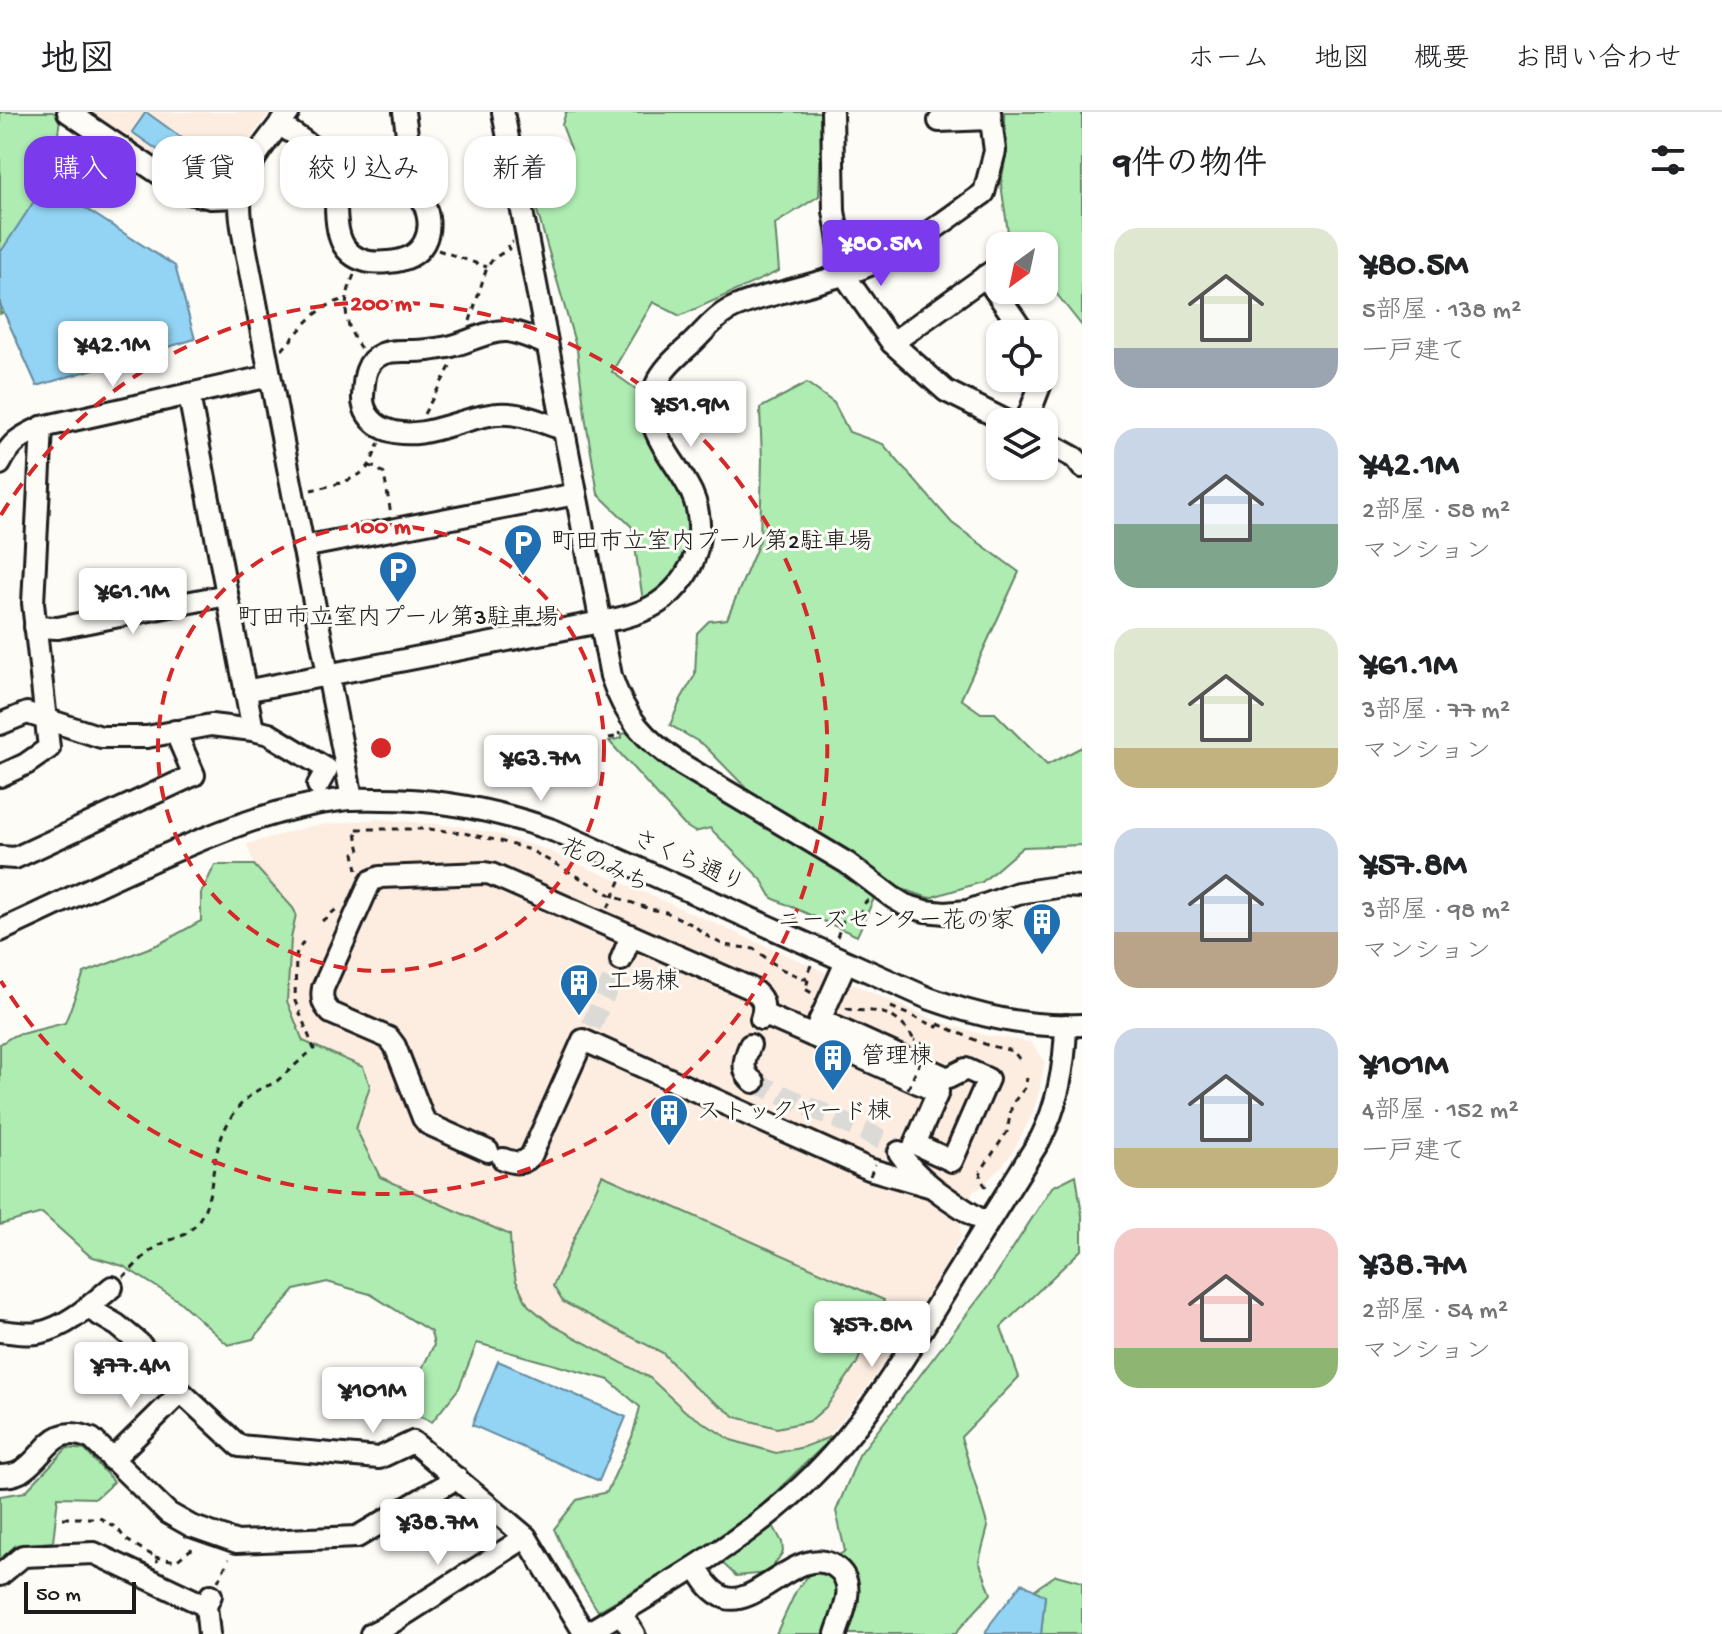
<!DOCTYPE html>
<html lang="ja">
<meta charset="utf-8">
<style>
body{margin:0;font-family:"Gochi Hand","Klee One",sans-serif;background:#f6f6f6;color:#202124;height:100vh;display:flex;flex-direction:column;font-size:30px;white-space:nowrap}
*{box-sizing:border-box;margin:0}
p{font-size:26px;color:#757577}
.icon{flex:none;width:44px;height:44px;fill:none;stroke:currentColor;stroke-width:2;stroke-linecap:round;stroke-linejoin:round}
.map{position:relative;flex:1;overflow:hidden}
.drawer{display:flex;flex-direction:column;background:#fff;width:640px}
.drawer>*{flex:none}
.guide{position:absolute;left:24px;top:24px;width:760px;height:72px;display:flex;gap:16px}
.needle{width:52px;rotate:213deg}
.tools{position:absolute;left:986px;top:120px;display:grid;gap:16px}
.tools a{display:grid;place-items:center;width:72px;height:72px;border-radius:16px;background:#fff;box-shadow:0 2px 6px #0004;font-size:40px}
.scale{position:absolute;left:24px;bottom:20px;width:112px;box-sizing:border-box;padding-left:8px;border:4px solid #1c1c1c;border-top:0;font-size:22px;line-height:28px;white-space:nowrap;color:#1c1c1c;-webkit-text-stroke:6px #fdfcf7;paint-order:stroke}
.price{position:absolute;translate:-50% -68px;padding:0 18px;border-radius:8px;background:#fff;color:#222;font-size:26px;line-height:52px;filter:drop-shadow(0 2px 4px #0008)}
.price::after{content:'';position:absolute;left:50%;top:48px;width:24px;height:18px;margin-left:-12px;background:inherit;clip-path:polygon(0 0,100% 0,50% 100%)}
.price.active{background:#7c3aed;color:#fff}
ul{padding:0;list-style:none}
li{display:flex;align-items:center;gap:24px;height:200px;padding:0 32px}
li span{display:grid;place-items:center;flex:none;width:224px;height:160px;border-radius:24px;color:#555}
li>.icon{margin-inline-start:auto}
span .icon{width:96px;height:96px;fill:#fffc;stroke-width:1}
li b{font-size:34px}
h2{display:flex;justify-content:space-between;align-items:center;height:96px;padding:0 32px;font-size:34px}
.chip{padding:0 28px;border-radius:24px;background:#fff;box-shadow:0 2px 6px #0004;font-size:28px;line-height:72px}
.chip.active{background:#7c3aed;color:#fff}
header{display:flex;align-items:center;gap:48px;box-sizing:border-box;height:112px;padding:0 40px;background:#fff;border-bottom:2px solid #e0e0e0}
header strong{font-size:38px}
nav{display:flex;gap:44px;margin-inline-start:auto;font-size:28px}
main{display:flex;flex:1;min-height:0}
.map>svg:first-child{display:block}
.built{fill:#fdede1}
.green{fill:#aeecb2;stroke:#658467;stroke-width:2}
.water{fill:#93d4f4;stroke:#638a9e;stroke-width:2}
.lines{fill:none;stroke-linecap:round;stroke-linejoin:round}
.minor-tunnel{stroke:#dbdad6;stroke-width:20;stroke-dasharray:20 10;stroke-linecap:butt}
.minor-casing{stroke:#1c1c1c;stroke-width:26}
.path{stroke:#1c1c1c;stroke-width:3;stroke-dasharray:6 6;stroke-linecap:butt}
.minor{stroke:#fdfcf7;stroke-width:20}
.path-bridge{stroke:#1c1c1c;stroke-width:3;stroke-dasharray:6 6;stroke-linecap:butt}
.ring{fill:none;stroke:#d62828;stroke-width:4;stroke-dasharray:14 10}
.labels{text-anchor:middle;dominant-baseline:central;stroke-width:6;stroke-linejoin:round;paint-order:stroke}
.poi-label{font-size:24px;fill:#1c1c1c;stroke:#fdfcf7;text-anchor:start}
.street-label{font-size:24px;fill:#1c1c1c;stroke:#fdfcf7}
.centre{fill:#d62828;stroke:#fdfcf7;stroke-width:4}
.ring-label{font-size:24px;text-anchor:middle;font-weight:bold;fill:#d62828;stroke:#fdfcf7;stroke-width:6;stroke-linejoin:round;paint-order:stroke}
</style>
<header>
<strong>地図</strong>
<nav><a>ホーム</a><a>地図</a><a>概要</a><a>お問い合わせ</a></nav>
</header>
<main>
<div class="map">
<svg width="1082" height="1522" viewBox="0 0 1082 1522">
<rect width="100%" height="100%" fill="#fdfcf7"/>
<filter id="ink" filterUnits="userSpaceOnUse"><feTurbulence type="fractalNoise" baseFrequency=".0125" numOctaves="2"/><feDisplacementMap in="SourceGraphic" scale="16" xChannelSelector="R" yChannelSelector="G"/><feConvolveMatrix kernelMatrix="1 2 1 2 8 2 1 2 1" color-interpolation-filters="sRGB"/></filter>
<g filter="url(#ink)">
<!-- built -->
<g class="built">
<path d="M80,0H269L234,51L228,72L218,76L189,71Z"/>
<path d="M377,707L458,714L501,723L547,738L937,909L985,923L1031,930L1045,949L1039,981L1031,1005L1014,1038L1003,1053L979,1077L973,1079L960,1110L961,1125L914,1210L845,1305L826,1327L804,1335L776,1341L731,1328L685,1299L650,1266L552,1213L528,1193L516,1169L511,1144L510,1123L380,1066L356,1017L370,974L303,929L287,889L291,827L296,802L293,796L254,753L247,732L311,714Z"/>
</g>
<!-- green -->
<g class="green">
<path d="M0,0H53L60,5L51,87L35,185L0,202Z"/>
<path d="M566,0H822L819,84L775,112L779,159L680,204L653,190L612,260L643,282L642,318L685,387L690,420L676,462L658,479L643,489L632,415L598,382L586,310L577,238L536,95L545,65L568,45L571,37L562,13Z"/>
<path d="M1004,0H1082V214L1044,166V134H1018L1008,120L1001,72L1007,36Z"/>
<path d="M807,271L834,291L849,320L883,332L952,411L1019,460L961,587L981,601H995L1047,653L1082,635V733L1023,735L982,770L929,786L887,772L796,715L749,679L704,633L670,613L681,587L695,563L697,521L709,509L727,507L760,428L762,347L760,296Z"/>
<path d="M631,620L841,757L876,782L857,824L772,786L761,767L710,716L695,720L684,713L609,629L622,626V622Z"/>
<path d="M215,753H254L293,796L296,802L291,827L287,889L303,929L363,955L370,974L356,1017L380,1065L510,1123L511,1144L516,1169L528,1193L552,1213L650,1266L685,1299L731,1328L776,1341L804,1335L835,1323L762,1393L782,1430L783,1440L768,1461L736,1464L709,1438L700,1439L598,1499L574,1460L554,1417L577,1388L607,1380L632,1325L640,1295L609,1268L477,1231L459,1276L432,1310L409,1300L417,1266L434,1233L431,1220L370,1182L327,1170L295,1178L253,1227L228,1233L179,1189L123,1154L90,1144L42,1101L0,1113V932L13,924L65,911L84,861L159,832L201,809V781Z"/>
<path d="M602,1063L884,1188L857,1251L827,1294L810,1309L777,1316L736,1305L694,1275L663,1241L563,1190L553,1174Z"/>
<path d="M1076,1063L1082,1103V1137L1001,1215L1019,1265L961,1325L988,1415L979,1449L991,1482L958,1518L956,1522H776L796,1479L808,1464L845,1439L836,1399L859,1343L990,1172L1052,1075Z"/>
<path d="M67,1336L85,1338L114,1370L96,1386L58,1385L53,1430L16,1433L0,1448V1384L25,1380Z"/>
<path d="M1056,1463L1082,1470V1522H1041L1045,1484L1034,1478Z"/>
</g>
<!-- water -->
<g class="water">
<path d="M146,0L189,31L175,50L132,20Z"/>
<path d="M46,71L175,154L195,227L37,274L0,192V141Z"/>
<path d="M498,1249L626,1305L599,1369L472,1313Z"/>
<path d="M1022,1471L1045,1484L1041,1522H985L991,1511Z"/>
</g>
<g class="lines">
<!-- minor-tunnel -->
<g class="minor-tunnel">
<path d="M591,914L621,848"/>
<path d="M754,970L890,1031L899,1040"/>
</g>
<!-- minor casing -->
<g class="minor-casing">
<g id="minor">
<path d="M68,0L188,81L211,86L240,85"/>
<path d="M289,0C273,22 247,50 242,76C237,97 243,119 246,139L352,686"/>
<path d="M503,0L611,564C625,606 645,628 681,652L847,751L892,785L905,793L925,799L945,801L968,799L1018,781L1064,774L1082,775"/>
<path d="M832,0L834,99L845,164L892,231L946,279L1008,310"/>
<path d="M939,9L990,7"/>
<path d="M280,13C313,34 337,49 336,92C336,106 337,123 344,134C354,149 371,152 388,150C403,149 416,145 424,131C438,105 416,80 411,55C408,37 407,18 404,0"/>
<path d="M985,164L1025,222"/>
<path d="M892,231L997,156"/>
<path d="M547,232C535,228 520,220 507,219C487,218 468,231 448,235C437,237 424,239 412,239C402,239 391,238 382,242C364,250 364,268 363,284C362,298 371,311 385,317C421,332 463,304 498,302C520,300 543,311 563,317"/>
<path d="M1026,310L1043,266"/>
<path d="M1044,329L1075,346L1082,355"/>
<path d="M0,352C11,330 20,325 42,315L270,264"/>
<path d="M303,435L576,382"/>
<path d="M35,515L58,516L227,483"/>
<path d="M245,579L621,506C649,499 669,488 685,464C703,437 704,400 687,372C669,340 639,312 656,273C663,256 678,244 691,232C703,221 713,207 727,199C747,188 769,184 790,178C828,168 865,158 899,139C928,123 957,100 984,81L995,39L990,0"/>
<path d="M0,612L27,601L101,625H147L211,613L253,618L189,283"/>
<path d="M253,618L269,622L327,657L318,673"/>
<path d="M0,664L26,652L49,636L33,491L42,315"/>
<path d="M0,745L15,746L194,663L175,619"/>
<path d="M0,819C59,792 117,763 177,738C230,715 282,695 340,688C354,686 368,687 382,687C442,687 499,699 555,719L928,886C978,904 1028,916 1082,913"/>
<path d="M621,848L631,824"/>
<path d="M763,902L813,924"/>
<path d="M820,908L948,966L966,957L988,967L952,1049L915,1032L938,980L813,924Z"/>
<path d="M820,908L846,850"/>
<path d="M750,933C744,947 740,960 754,970"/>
<path d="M488,1039L428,1012L423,1006L395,934L389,926L331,901C323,893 321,887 323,876L368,775L371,769L380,765L485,761L491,762L750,876C763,885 766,892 761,907"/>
<path d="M899,1040C920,1072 955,1091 987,1112"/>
<path d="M503,1047C514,1051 522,1053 531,1044L583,928L869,1057L932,1075"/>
<path d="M88,1196L117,1213L139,1231L181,1280L239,1334L379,1346L413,1330L526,1425L585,1522"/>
<path d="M0,1219C12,1220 26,1223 38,1221C66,1216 91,1193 112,1175"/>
<path d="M112,1348L181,1280"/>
<path d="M0,1364C6,1364 14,1363 20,1360C48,1344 50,1309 92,1327L168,1401L191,1414L237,1430L357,1425L457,1366"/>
<path d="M696,1455C703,1467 711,1481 726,1486C758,1495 799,1432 834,1454C859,1470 843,1500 836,1522"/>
<path d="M0,1463L23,1444L94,1441L206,1494"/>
<path d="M621,1501L634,1522"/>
<path d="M209,1522L206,1494L211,1483"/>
<path d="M371,1522L385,1515L526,1425"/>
<path d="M586,1522C657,1478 730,1438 792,1383C857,1326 900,1253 945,1180C977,1128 1009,1077 1041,1026C1059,990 1065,953 1066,913"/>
</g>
</g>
<!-- path -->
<g class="path">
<path d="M438,138L487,155"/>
<path d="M354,163C342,190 343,213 362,238"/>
<path d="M470,209L487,155L494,146L509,137L507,132L513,130"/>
<path d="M282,238C301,217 317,193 346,187"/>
<path d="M424,302L451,253"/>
<path d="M369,354L377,356L384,362L391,402"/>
<path d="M311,378C329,374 354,370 367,356C373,349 375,339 379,331"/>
<path d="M609,626L620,624L619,620"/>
<path d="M357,758L354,741L360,739L355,717H429L464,721L500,729L530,738L613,784L650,797L666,800L693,813L710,826L724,833L754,837L781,857L805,867L812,851"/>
<path d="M608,796L621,767"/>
<path d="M322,809L339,795"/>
<path d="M837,825L843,809L858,806L866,789H868"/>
<path d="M806,868L808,869L805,877L812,881"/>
<path d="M891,895L937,915L938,913"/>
<path d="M846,896C855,900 862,898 872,899C891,900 905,912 914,928"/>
<path d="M938,912L987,933L1013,939L1020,948"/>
<path d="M986,1075L980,1066L981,1059L1007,1020L1012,992L1025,976L1027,966"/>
<path d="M123,1165C135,1155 146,1140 160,1133C175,1124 183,1128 196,1112C215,1088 210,1057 220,1030C226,1010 241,987 260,977C266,974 271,973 277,969C289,959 301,947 314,937L295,889L296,843L306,825"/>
<path d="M63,1406H100L118,1417L125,1427L155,1445L158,1450"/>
<path d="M155,1445L176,1449L190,1438L197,1435"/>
<path d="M218,1469L229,1447"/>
</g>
<!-- minor -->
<use href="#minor" class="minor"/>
<!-- path-bridge -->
<g class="path-bridge">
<path d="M908,977L927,934L914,928"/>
<path d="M870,1064L875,1052"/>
</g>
</g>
</g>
<!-- distance rings -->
<g class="ring">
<circle cx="381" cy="636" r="223"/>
<path d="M1 403A446 446 0 1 1 1 869"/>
</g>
<!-- icons -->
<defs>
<g id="parking-pin" transform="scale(2)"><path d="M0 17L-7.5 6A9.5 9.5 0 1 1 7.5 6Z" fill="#1f6fb2" stroke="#fdfcf7"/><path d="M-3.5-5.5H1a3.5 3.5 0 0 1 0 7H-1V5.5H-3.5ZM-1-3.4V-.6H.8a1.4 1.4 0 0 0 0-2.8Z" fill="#fff"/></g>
<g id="building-pin" transform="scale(2)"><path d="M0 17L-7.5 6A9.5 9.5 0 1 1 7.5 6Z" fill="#1f6fb2" stroke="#fdfcf7"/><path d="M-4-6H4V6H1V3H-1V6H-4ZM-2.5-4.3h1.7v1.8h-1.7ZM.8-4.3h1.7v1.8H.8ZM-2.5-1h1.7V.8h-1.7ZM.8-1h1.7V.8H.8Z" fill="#fff"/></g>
</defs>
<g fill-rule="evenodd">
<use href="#parking-pin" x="523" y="431"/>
<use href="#parking-pin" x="398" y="458"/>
<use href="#building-pin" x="1042" y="810"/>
<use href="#building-pin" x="579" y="871"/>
<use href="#building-pin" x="833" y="946"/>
<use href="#building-pin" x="669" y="1001"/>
</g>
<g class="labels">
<!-- poi labels -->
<g class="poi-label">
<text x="551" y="431">町田市立室内プール第2駐車場</text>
<text x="398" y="507" text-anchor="middle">町田市立室内プール第3駐車場</text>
<text x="1014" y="810" text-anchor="end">ニーズセンター花の家</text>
<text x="607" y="871">工場棟</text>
<text x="861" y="946">管理棟</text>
<text x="697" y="1001">ストックヤード棟</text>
</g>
<!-- street labels -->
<g class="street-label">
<text transform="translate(688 751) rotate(24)">さくら通り</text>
<text transform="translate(604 755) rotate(26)">花のみち</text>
</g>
</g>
<circle cx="381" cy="636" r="12" class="centre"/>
<g class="ring-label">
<text x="381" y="198">200 m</text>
<text x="381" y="421">100 m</text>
</g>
</svg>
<div class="tools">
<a><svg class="needle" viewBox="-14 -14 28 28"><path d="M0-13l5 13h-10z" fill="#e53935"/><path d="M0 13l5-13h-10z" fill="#757577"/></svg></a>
<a><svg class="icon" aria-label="locate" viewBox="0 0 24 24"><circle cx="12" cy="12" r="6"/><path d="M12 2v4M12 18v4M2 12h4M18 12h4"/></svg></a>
<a><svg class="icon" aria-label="layers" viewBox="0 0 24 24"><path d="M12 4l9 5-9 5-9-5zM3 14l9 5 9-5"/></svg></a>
</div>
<div class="scale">50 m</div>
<b class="price active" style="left:881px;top:176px">¥80.5M</b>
<b class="price" style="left:113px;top:277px">¥42.1M</b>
<b class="price" style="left:691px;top:337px">¥51.9M</b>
<b class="price" style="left:133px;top:524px">¥61.1M</b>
<b class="price" style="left:541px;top:691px">¥63.7M</b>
<b class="price" style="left:872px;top:1257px">¥57.8M</b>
<b class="price" style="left:131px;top:1298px">¥77.4M</b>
<b class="price" style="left:373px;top:1323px">¥101M</b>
<b class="price" style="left:438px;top:1455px">¥38.7M</b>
<div class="guide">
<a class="chip active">購入</a>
<a class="chip">賃貸</a>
<a class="chip">絞り込み</a>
<a class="chip">新着</a>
</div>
</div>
<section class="drawer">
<h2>9件の物件<svg class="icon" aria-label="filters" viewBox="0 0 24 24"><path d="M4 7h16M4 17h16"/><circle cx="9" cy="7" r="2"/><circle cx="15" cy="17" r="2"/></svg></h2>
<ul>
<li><span style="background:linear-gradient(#dfe7d0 75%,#9aa5b1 0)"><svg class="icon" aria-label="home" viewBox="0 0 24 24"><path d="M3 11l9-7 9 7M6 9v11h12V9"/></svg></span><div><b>¥80.5M</b><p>5部屋 · 138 m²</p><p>一戸建て</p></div></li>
<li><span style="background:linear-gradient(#c9d6e8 60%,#7fa58c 0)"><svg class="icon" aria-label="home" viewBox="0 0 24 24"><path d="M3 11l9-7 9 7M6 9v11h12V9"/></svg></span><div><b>¥42.1M</b><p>2部屋 · 58 m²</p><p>マンション</p></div></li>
<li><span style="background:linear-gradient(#dfe7d0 75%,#c2b280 0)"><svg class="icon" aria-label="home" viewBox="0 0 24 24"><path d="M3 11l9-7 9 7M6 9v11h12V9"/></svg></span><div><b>¥61.1M</b><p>3部屋 · 77 m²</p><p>マンション</p></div></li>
<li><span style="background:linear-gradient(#c9d6e8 65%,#b9a48a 0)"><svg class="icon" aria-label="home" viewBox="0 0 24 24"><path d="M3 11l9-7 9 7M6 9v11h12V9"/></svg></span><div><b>¥57.8M</b><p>3部屋 · 98 m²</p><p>マンション</p></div></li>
<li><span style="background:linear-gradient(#c9d6e8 75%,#c2b280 0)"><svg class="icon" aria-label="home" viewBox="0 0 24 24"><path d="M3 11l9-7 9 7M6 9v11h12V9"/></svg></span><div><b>¥101M</b><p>4部屋 · 152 m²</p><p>一戸建て</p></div></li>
<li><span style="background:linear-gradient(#f6c9c9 75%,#8fb573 0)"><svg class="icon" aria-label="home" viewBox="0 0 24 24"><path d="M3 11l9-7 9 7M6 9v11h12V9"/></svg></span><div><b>¥38.7M</b><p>2部屋 · 54 m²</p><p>マンション</p></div></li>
</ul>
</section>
</main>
